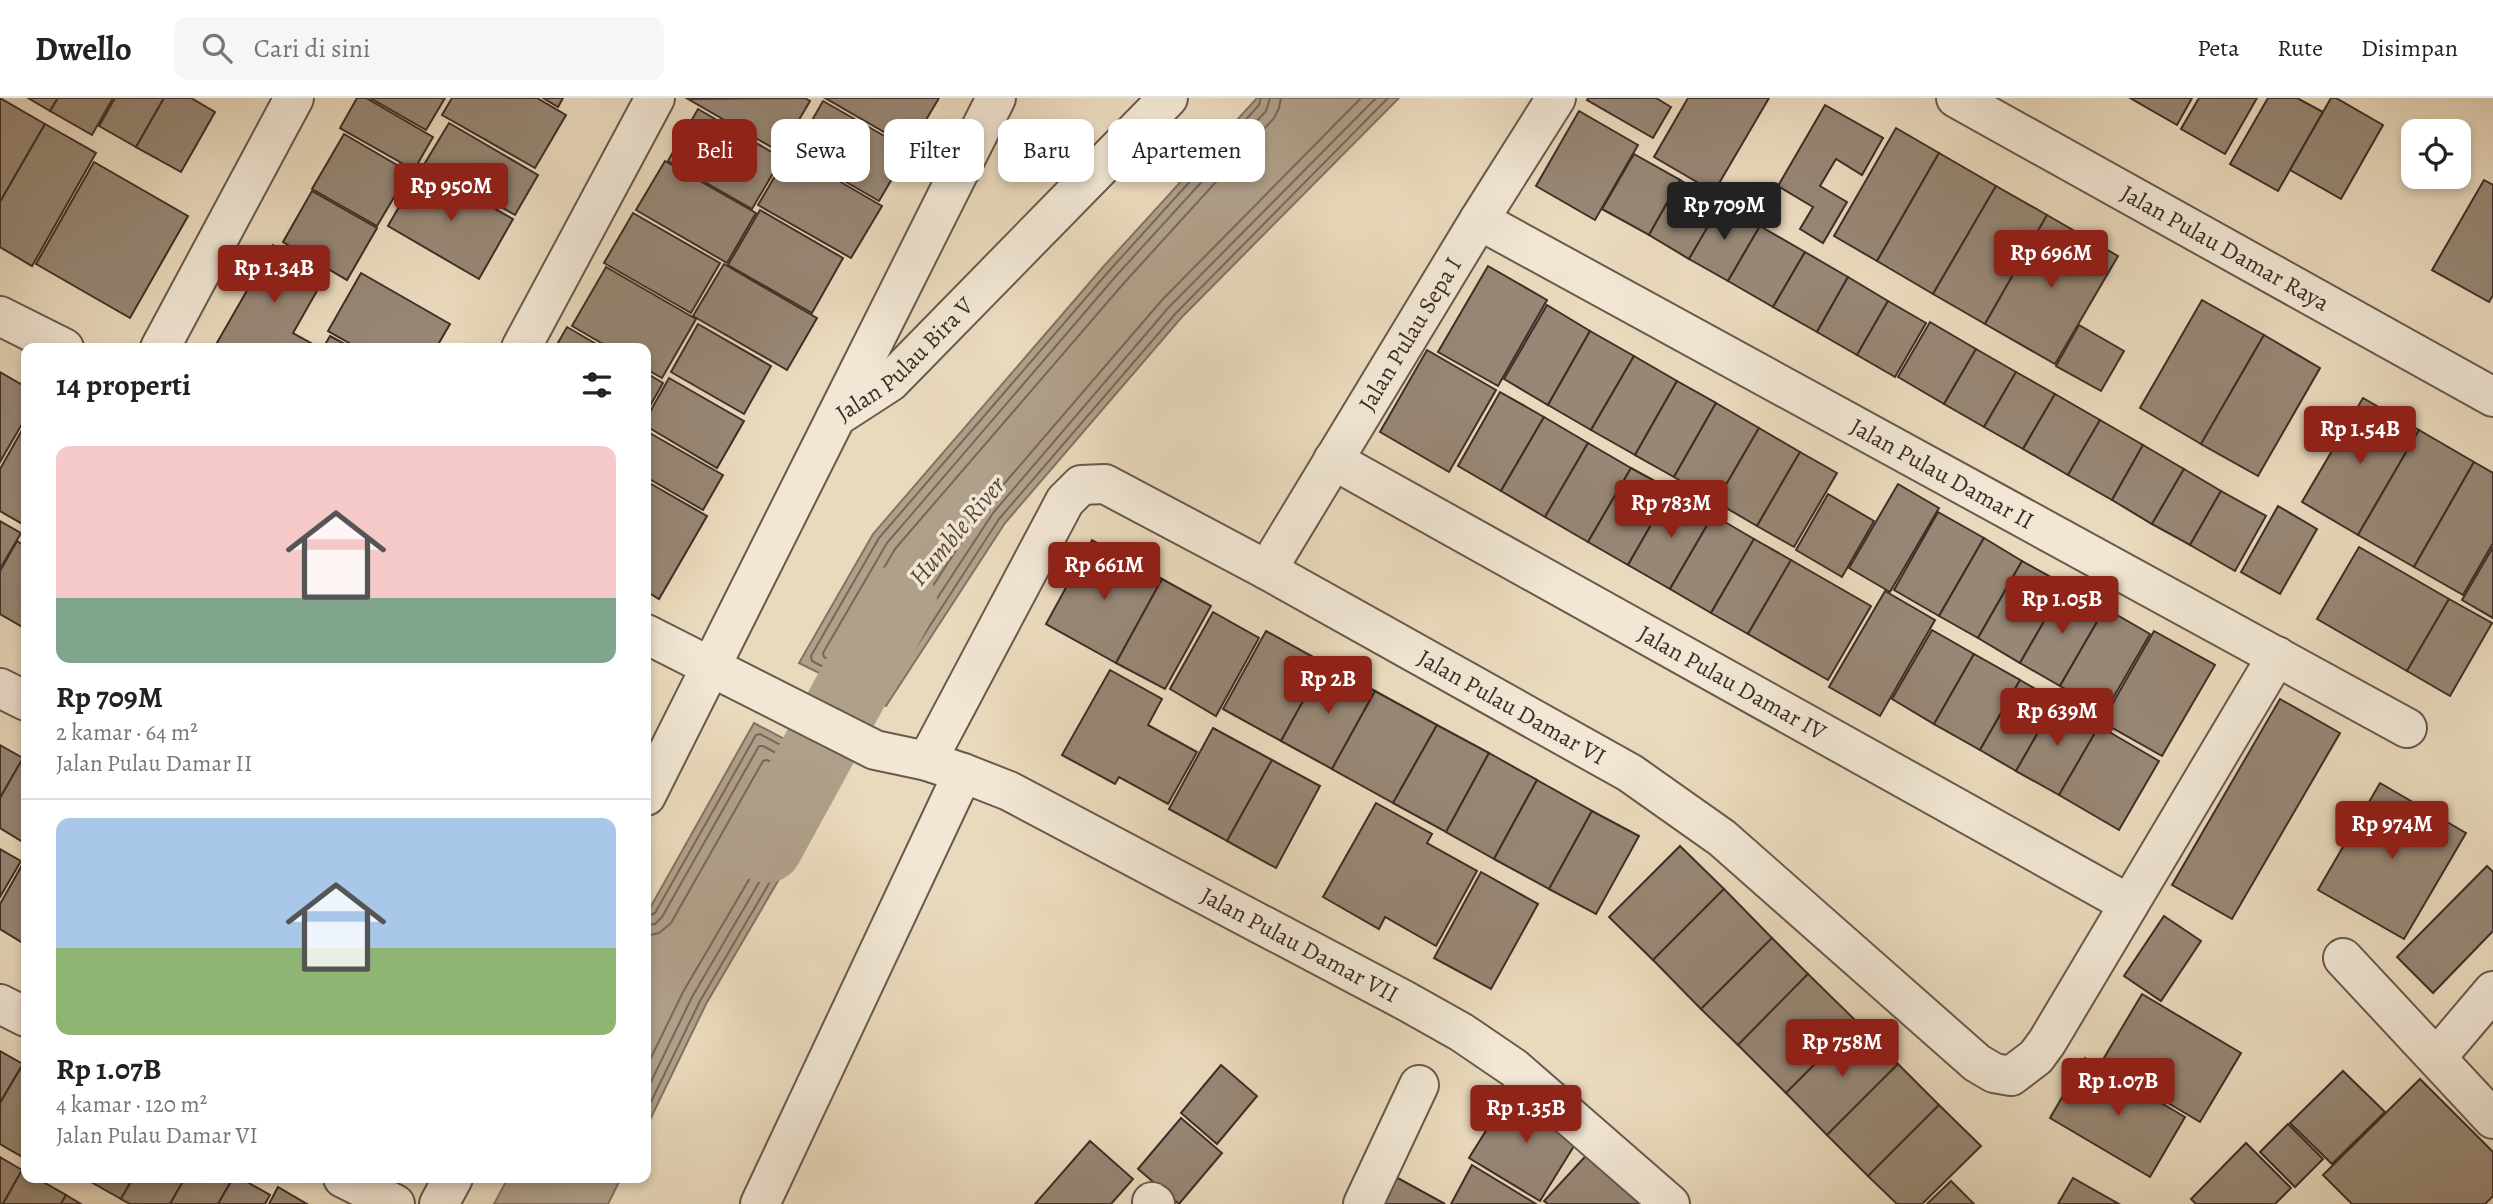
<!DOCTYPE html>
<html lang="id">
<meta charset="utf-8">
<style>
body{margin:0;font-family:Alegreya,serif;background:#f6f6f6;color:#222;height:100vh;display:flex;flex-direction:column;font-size:26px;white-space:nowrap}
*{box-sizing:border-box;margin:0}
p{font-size:23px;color:#767676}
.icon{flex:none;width:38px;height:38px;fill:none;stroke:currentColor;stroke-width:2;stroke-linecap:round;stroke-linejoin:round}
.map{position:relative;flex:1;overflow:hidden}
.details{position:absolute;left:21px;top:245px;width:630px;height:840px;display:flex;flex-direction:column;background:#fff;border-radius:14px;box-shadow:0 4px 10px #0003}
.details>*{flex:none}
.guide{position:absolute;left:672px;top:21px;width:665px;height:63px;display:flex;gap:14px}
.buttons{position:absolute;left:2401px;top:21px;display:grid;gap:14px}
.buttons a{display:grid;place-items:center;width:70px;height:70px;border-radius:14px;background:#fff;box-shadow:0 4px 10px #0003;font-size:35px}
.price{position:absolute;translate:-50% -60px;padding:0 16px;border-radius:7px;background:#8f2418;color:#fff;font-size:23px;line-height:46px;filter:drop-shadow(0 2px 4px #0008)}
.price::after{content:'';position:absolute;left:50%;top:42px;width:21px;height:16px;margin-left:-10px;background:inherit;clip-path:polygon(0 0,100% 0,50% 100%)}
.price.active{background:#222;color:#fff}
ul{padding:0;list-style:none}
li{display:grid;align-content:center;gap:14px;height:371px;padding:0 35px}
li+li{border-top:2px solid #e0e0e0}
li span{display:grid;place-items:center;height:217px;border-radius:14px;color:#555}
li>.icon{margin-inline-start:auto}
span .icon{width:126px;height:126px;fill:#fffc;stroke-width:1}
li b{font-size:30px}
h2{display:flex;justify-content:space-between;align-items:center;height:84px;padding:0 35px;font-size:30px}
.pill{padding:0 24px;border-radius:14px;background:#fff;box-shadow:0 4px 10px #0003;font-size:24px;line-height:63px}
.pill.active{background:#8f2418;color:#fff}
header{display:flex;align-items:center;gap:42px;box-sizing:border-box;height:98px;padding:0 35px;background:#fff;border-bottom:2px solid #e0e0e0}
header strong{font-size:33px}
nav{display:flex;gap:38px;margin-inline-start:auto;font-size:24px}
.search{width:490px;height:63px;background:#f6f6f6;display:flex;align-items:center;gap:18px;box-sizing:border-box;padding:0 24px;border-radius:14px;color:#767676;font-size:26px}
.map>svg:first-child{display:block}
.water{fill:#b0a08a;stroke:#827263;stroke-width:2}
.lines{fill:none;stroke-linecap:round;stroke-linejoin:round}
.shore{stroke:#776759;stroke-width:2}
.river{stroke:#b0a08a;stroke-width:74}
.building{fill:#978775;stroke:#3e2e28;stroke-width:2}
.minor-casing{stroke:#69594d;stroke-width:42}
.minor{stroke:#f1e7d4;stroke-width:38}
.labels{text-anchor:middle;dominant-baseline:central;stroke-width:7;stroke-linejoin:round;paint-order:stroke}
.street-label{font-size:24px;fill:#3e2e28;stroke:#f1e7d4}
.water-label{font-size:26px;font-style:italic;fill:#5a4a40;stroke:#f1e7d4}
</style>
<header>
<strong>Dwello</strong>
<div class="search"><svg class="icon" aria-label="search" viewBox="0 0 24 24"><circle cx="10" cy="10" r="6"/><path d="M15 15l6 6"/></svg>Cari di sini</div>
<nav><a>Peta</a><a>Rute</a><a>Disimpan</a></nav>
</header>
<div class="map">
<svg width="2493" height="1106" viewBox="0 0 2493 1106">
<rect width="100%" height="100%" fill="#eadabd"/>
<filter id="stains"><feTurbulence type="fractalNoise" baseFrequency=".00286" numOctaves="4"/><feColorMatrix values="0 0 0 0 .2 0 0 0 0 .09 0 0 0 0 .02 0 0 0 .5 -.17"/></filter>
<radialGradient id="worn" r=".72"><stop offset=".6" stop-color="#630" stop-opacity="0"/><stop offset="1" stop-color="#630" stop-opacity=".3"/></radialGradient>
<!-- water -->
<g class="water">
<path d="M1257,0H1399L1181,220L1005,425L886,608L799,565L873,436L1104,168Z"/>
<path d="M754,625L843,672L706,906L646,1030V817Z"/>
<path d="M508,1080H621L608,1106H494Z"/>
</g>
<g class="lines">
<!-- shore -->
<g class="shore">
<path d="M1261,0L1259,7L1109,173L879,440L811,558L812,563L880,598L885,597L999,421L1176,215L1388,0"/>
<path d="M1270,0L1266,13L1116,178L887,445L823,555L824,559L877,587L881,586L993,415L1169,209L1376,0"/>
<path d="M1281,0L1279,10L1274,20L1124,185L895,451L837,550L838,555L874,573L878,572L985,408L1162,202L1361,0"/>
<path d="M646,819L655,815L756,637L760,636L831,674L832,678L700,903L646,1014"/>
<path d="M646,827L655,826L662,819L759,648H763L819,678V682L692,899L646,994"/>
<path d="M646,838L659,835L671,825L763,663L767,662L804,682L805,686L683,894L646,970"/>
</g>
<!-- river -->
<path class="river" d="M766,748L900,503"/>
</g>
<!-- building -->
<g class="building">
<path d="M0,0L45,26L0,104Z"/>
<path d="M28,0H58L50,13Z"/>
<path d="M58,0H113L92,37L50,13Z"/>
<path d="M115,0H164L136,49L99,28Z"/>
<path d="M164,0H191L215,14L181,74L136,49Z"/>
<path d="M357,0H366L433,39L414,72L340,30Z"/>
<path d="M370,0H445L426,32Z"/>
<path d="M452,0H537L566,17L535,70L442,17Z"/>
<path d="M543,0H563L558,9Z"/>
<path d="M805,0L810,3L780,54L688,1Z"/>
<path d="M825,0H939L910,49Z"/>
<path d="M1588,0H1656L1671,9L1653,40L1587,2Z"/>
<path d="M1688,0H1769L1714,94L1654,59Z"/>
<path d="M2130,0H2192L2177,27Z"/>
<path d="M2199,0H2257L2225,56L2181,31Z"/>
<path d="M2268,0H2297L2323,14L2278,93L2230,66Z"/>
<path d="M2331,0H2336L2383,27L2341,101L2290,72Z"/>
<path d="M823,3L909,52L879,103L794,54Z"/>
<path d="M1825,7L1883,40L1862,77L1836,61L1820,88L1847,104L1823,145L1800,131L1813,109L1778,88Z"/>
<path d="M698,11L782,60L752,111L668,63Z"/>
<path d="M1579,13L1638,47L1595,122L1536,88Z"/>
<path d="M449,25L538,77L515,117L425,65Z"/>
<path d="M45,26L96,55L32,168L0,149V104Z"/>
<path d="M1896,30L1939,55L1877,163L1834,138Z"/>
<path d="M344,36L409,74L377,128L312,91Z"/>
<path d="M789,54L882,108L851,160L758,107Z"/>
<path d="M1939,55L1996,88L1933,196L1877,163Z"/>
<path d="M1634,56L1680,82L1649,137L1602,111Z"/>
<path d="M665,63L756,115L727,165L636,112Z"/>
<path d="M94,64L188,118L130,220L36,166Z"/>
<path d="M422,69L513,121L479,181L388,128Z"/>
<path d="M1680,82L1721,106L1689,161L1649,137Z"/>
<path d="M2484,82L2493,87V197L2489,204L2432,172Z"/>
<path d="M1996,88L2047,117L1985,226L1933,196Z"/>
<path d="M312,93L377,130L347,182L283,144Z"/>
<path d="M1721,106L1760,128L1728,183L1689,161Z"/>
<path d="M760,112L843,160L812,215L728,167Z"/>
<path d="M633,115L720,165L691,215L604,165Z"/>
<path d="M2047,117L2118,158L2055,266L1985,226Z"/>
<path d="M1760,128L1805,154L1773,209L1728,183Z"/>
<path d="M273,147L326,177L293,235L318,249L317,250H214Z"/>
<path d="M1805,154L1848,179L1817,234L1773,209Z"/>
<path d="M724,166L817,220L787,272L693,218Z"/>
<path d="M1488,168L1547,202L1498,288L1438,254Z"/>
<path d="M606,169L696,221L662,280L646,271V250H610L572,228Z"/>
<path d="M361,175L450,226L436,250H358L328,233Z"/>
<path d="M1848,179L1888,203L1857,257L1817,234Z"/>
<path d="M2202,202L2264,237L2201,346L2140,310Z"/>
<path d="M1888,203L1926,225L1895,279L1857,257Z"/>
<path d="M1547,207L1590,233L1548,307L1504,281Z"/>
<path d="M1930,224L1976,251L1944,306L1898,279Z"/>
<path d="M698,226L771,268L744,316L671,274Z"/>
<path d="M2079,227L2124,253L2101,293L2056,268Z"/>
<path d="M567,229L603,250H555Z"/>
<path d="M1590,233L1634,258L1591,332L1548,307Z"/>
<path d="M2264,237L2320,270L2258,378L2201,346Z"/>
<path d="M330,238L352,250H323Z"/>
<path d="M1976,251L2016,274L1984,329L1944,306Z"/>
<path d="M1427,252L1496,292L1449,374L1380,334Z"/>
<path d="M1634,258L1677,283L1635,357L1591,332Z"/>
<path d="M0,274L26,289V319L0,364Z"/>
<path d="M2016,274L2055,296L2023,351L1984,329Z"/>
<path d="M646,275L663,285L646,315Z"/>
<path d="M669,280L744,323L717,370L646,328V321Z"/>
<path d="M1677,283L1716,305L1674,379L1635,357Z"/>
<path d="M1500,294L1544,319L1501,393L1458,368Z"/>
<path d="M2055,296L2100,322L2068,377L2023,351Z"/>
<path d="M2363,300L2419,332L2358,437L2302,404Z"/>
<path d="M1716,305L1759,330L1716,404L1674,379Z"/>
<path d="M1544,319L1588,345L1545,419L1501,393Z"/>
<path d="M2100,322L2143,347L2112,402L2068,377Z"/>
<path d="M26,325V428L0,413V371Z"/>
<path d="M1759,330L1800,354L1757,428L1716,404Z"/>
<path d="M2419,332L2474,364L2414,469L2358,437Z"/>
<path d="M648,334L723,377L703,412L646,379V338Z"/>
<path d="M1588,345L1631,370L1588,444L1545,419Z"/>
<path d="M2143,347L2184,371L2152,426L2112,402Z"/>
<path d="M1800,354L1837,375L1794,449L1757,428Z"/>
<path d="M2474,364L2493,375V445L2463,497L2414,469Z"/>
<path d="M1631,370L1671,392L1628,467L1588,444Z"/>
<path d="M2184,371L2221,393L2190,447L2152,426Z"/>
<path d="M646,383L707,418L659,501L646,493Z"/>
<path d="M1898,386L1939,410L1890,494L1849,470Z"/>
<path d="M1671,392L1713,417L1670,491L1628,467Z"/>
<path d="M2221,393L2266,418L2235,473L2190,447Z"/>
<path d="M1828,396L1874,423L1842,479L1796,452Z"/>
<path d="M2278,408L2317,431L2280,496L2241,474Z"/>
<path d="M1938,414L1984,440L1939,518L1894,492Z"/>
<path d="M1713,417L1754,441L1711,515L1670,491Z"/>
<path d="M0,423L21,435L0,471Z"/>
<path d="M1984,440L2022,463L1978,540L1939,518Z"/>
<path d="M1754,441L1791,462L1748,536L1711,515Z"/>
<path d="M1092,442L1162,481L1116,565L1046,526Z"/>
<path d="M17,443L26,449V531L0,516V473Z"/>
<path d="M2359,449L2449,501L2407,573L2317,521Z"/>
<path d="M2493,449V520L2462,502Z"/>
<path d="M1791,462L1871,508L1828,582L1748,536Z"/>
<path d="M2022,463L2065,487L2020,565L1978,540Z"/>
<path d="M1162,481L1211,508L1165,591L1116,565Z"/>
<path d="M2065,487L2105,510L2060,588L2020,565Z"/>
<path d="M1885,493L1935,522L1880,618L1829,589Z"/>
<path d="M2449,501L2492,525L2450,598L2407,573Z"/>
<path d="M2105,510L2150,536L2105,614L2060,588Z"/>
<path d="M1213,514L1259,540L1216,618L1170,591Z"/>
<path d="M1932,532L1974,556L1934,626L1892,601Z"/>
<path d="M1266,533L1324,565L1281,643L1223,611Z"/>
<path d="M2154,533L2215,567L2162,658L2102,624Z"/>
<path d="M1974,556L2020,582L1980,652L1934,626Z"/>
<path d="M1324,565L1375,593L1332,671L1281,643Z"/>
<path d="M1110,572L1162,601L1148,627L1197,654L1168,706L1119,679L1115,686L1062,657Z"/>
<path d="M2020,582L2056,603L2016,673L1980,652Z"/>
<path d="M1375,593L1437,627L1393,705L1332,671Z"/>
<path d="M2280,601L2340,635L2232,821L2172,787Z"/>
<path d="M2056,603L2099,628L2059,697L2016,673Z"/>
<path d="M1437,627L1489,655L1446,734L1393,705Z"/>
<path d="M2099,628L2159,663L2119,732L2059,697Z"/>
<path d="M1213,630L1272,662L1227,743L1169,711Z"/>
<path d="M0,647L23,660L0,700Z"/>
<path d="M1489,655L1537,682L1494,761L1446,734Z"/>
<path d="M23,660L26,662V746L0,730V700Z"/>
<path d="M1272,662L1320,688L1276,770L1227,743Z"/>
<path d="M1537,682L1592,713L1549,791L1494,761Z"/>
<path d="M2380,685L2466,735L2404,841L2318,792Z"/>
<path d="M1376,705L1432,736L1427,745L1477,773L1436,848L1385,819L1379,831L1323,799Z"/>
<path d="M1592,713L1639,738L1596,816L1549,791Z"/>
<path d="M1680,748L1724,791L1653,862L1609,819Z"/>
<path d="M0,751L21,763L0,799Z"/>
<path d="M25,762L26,763V847L0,831V806Z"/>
<path d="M2487,768L2493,774V833L2433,895L2397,859Z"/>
<path d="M1481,774L1538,806L1491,891L1434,860Z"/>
<path d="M1724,791L1772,840L1701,911L1653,862Z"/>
<path d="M2164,818L2201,843L2161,903L2124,878Z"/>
<path d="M1772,840L1808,876L1738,947L1701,911Z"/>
<path d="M1808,876L1857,924L1786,995L1738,947Z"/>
<path d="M2142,896L2241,955L2200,1024L2101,965Z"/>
<path d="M1857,924L1898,966L1827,1037L1786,995Z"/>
<path d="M0,953L23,966L0,1005Z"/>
<path d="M2085,960L2185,1019L2150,1079L2050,1020Z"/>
<path d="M23,966L26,968V1061L0,1046V1005Z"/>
<path d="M1898,966L1939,1007L1868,1078L1827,1037Z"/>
<path d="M1221,967L1257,998L1217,1046L1181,1015Z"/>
<path d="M2343,973L2385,1014L2332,1066L2290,1025Z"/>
<path d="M2420,981L2493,1054V1098L2485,1106H2352L2323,1077Z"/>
<path d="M1512,991L1582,1035L1540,1103L1469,1060Z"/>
<path d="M1939,1007L1981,1048L1922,1106H1897L1868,1078Z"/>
<path d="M1181,1020L1222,1055L1179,1106L1138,1071Z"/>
<path d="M2288,1026L2323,1061L2295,1089L2260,1054Z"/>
<path d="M1090,1043L1133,1081L1111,1106H1035Z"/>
<path d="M2246,1045L2291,1090L2275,1106H2196L2191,1101Z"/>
<path d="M1594,1049L1656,1106H1548L1544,1103Z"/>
<path d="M0,1059L22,1072L3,1106H0Z"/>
<path d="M1472,1067L1536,1106H1451Z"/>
<path d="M22,1072L26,1074V1080H36L66,1097L61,1106H3Z"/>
<path d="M1394,1078L1445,1106H1379Z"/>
<path d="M84,1080H133L121,1101Z"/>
<path d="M133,1080H185L170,1106H130L121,1101Z"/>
<path d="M185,1080H233L218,1106H170Z"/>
<path d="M233,1080H240L270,1097L265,1106H218Z"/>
<path d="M2073,1080L2119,1106H2058Z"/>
<path d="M1951,1083L1974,1106H1927Z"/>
<path d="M278,1089L307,1106H269Z"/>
<path d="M66,1097L81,1106H61Z"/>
</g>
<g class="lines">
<!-- minor casing -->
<g class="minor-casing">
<g id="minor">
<path id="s1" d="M1956,0L2493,299"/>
<path id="s2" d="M1479,122L2407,630"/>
<path d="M0,218L64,250"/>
<path d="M160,250L294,0"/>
<path d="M521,250L655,0"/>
<path d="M836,319L996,0"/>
<path id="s3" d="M1333,362L2129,806"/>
<path id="s4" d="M1267,472L1479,122L1556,0"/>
<path id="s5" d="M646,536L875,652L927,663L963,675L1009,693L1404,902L1461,934L1514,970L1670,1106"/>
<path d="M0,590L26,603"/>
<path id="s6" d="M927,663L1065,403L1081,387L1105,386L1267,472L1630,675L1722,740L1977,965L1994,975L2011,978L2036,959L2047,944L2277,558"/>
<path id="s7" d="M646,698L836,319L890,284L1168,0"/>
<path d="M2343,860L2493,1021"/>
<path d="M0,906L26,919"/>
<path d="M2437,959L2493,893"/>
<path d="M343,1080L395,1106"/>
<path d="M1152,1104L1155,1106"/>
<path d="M439,1106L453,1080"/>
<path d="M760,1106L963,675"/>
<path d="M1363,1106L1419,987"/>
</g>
</g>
<!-- minor -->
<use href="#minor" class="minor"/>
</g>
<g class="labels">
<!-- street labels -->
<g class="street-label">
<text stroke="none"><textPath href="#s1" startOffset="308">Jalan Pulau Damar Raya</textPath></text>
<text stroke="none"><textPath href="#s4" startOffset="276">Jalan Pulau Sepa I</textPath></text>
<text stroke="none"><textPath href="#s7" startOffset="514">Jalan Pulau Bira V</textPath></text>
<text stroke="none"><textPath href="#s2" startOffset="528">Jalan Pulau Damar II</textPath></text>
<text stroke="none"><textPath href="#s3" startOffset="457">Jalan Pulau Damar IV</textPath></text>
<text stroke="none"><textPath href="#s6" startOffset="805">Jalan Pulau Damar VI</textPath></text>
<text stroke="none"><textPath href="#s5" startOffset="726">Jalan Pulau Damar VII</textPath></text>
</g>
<!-- water labels -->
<g class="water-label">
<text transform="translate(957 433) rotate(-50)">Humble River</text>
</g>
</g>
<rect width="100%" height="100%" filter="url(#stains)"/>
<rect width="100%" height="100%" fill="url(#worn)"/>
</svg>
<div class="buttons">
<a><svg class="icon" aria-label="locate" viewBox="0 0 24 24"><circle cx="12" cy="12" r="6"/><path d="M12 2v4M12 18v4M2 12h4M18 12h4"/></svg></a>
</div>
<b class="price" style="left:451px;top:125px">Rp 950M</b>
<b class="price active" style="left:1724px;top:144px">Rp 709M</b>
<b class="price" style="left:2051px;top:192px">Rp 696M</b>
<b class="price" style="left:274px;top:207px">Rp 1.34B</b>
<b class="price" style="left:2360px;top:368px">Rp 1.54B</b>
<b class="price" style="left:1671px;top:442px">Rp 783M</b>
<b class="price" style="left:1104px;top:504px">Rp 661M</b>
<b class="price" style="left:2062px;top:538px">Rp 1.05B</b>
<b class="price" style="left:1328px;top:618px">Rp 2B</b>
<b class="price" style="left:2057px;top:650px">Rp 639M</b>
<b class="price" style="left:2392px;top:763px">Rp 974M</b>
<b class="price" style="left:1842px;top:981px">Rp 758M</b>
<b class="price" style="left:2118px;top:1020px">Rp 1.07B</b>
<b class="price" style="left:1526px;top:1047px">Rp 1.35B</b>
<div class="guide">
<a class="pill active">Beli</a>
<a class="pill">Sewa</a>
<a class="pill">Filter</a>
<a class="pill">Baru</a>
<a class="pill">Apartemen</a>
</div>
<section class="details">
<h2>14 properti<svg class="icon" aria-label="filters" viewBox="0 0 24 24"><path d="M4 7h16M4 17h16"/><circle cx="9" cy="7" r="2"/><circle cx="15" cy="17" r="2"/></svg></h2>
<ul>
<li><span style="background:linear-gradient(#f6c9c9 70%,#7fa58c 0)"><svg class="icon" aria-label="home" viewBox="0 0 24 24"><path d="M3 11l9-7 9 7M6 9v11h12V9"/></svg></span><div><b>Rp 709M</b><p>2 kamar · 64 m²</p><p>Jalan Pulau Damar II</p></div></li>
<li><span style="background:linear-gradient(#a9c7e8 60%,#8fb573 0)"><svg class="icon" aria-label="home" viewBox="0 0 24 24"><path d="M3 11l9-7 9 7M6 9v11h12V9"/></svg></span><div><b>Rp 1.07B</b><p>4 kamar · 120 m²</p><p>Jalan Pulau Damar VI</p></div></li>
</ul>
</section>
</div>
